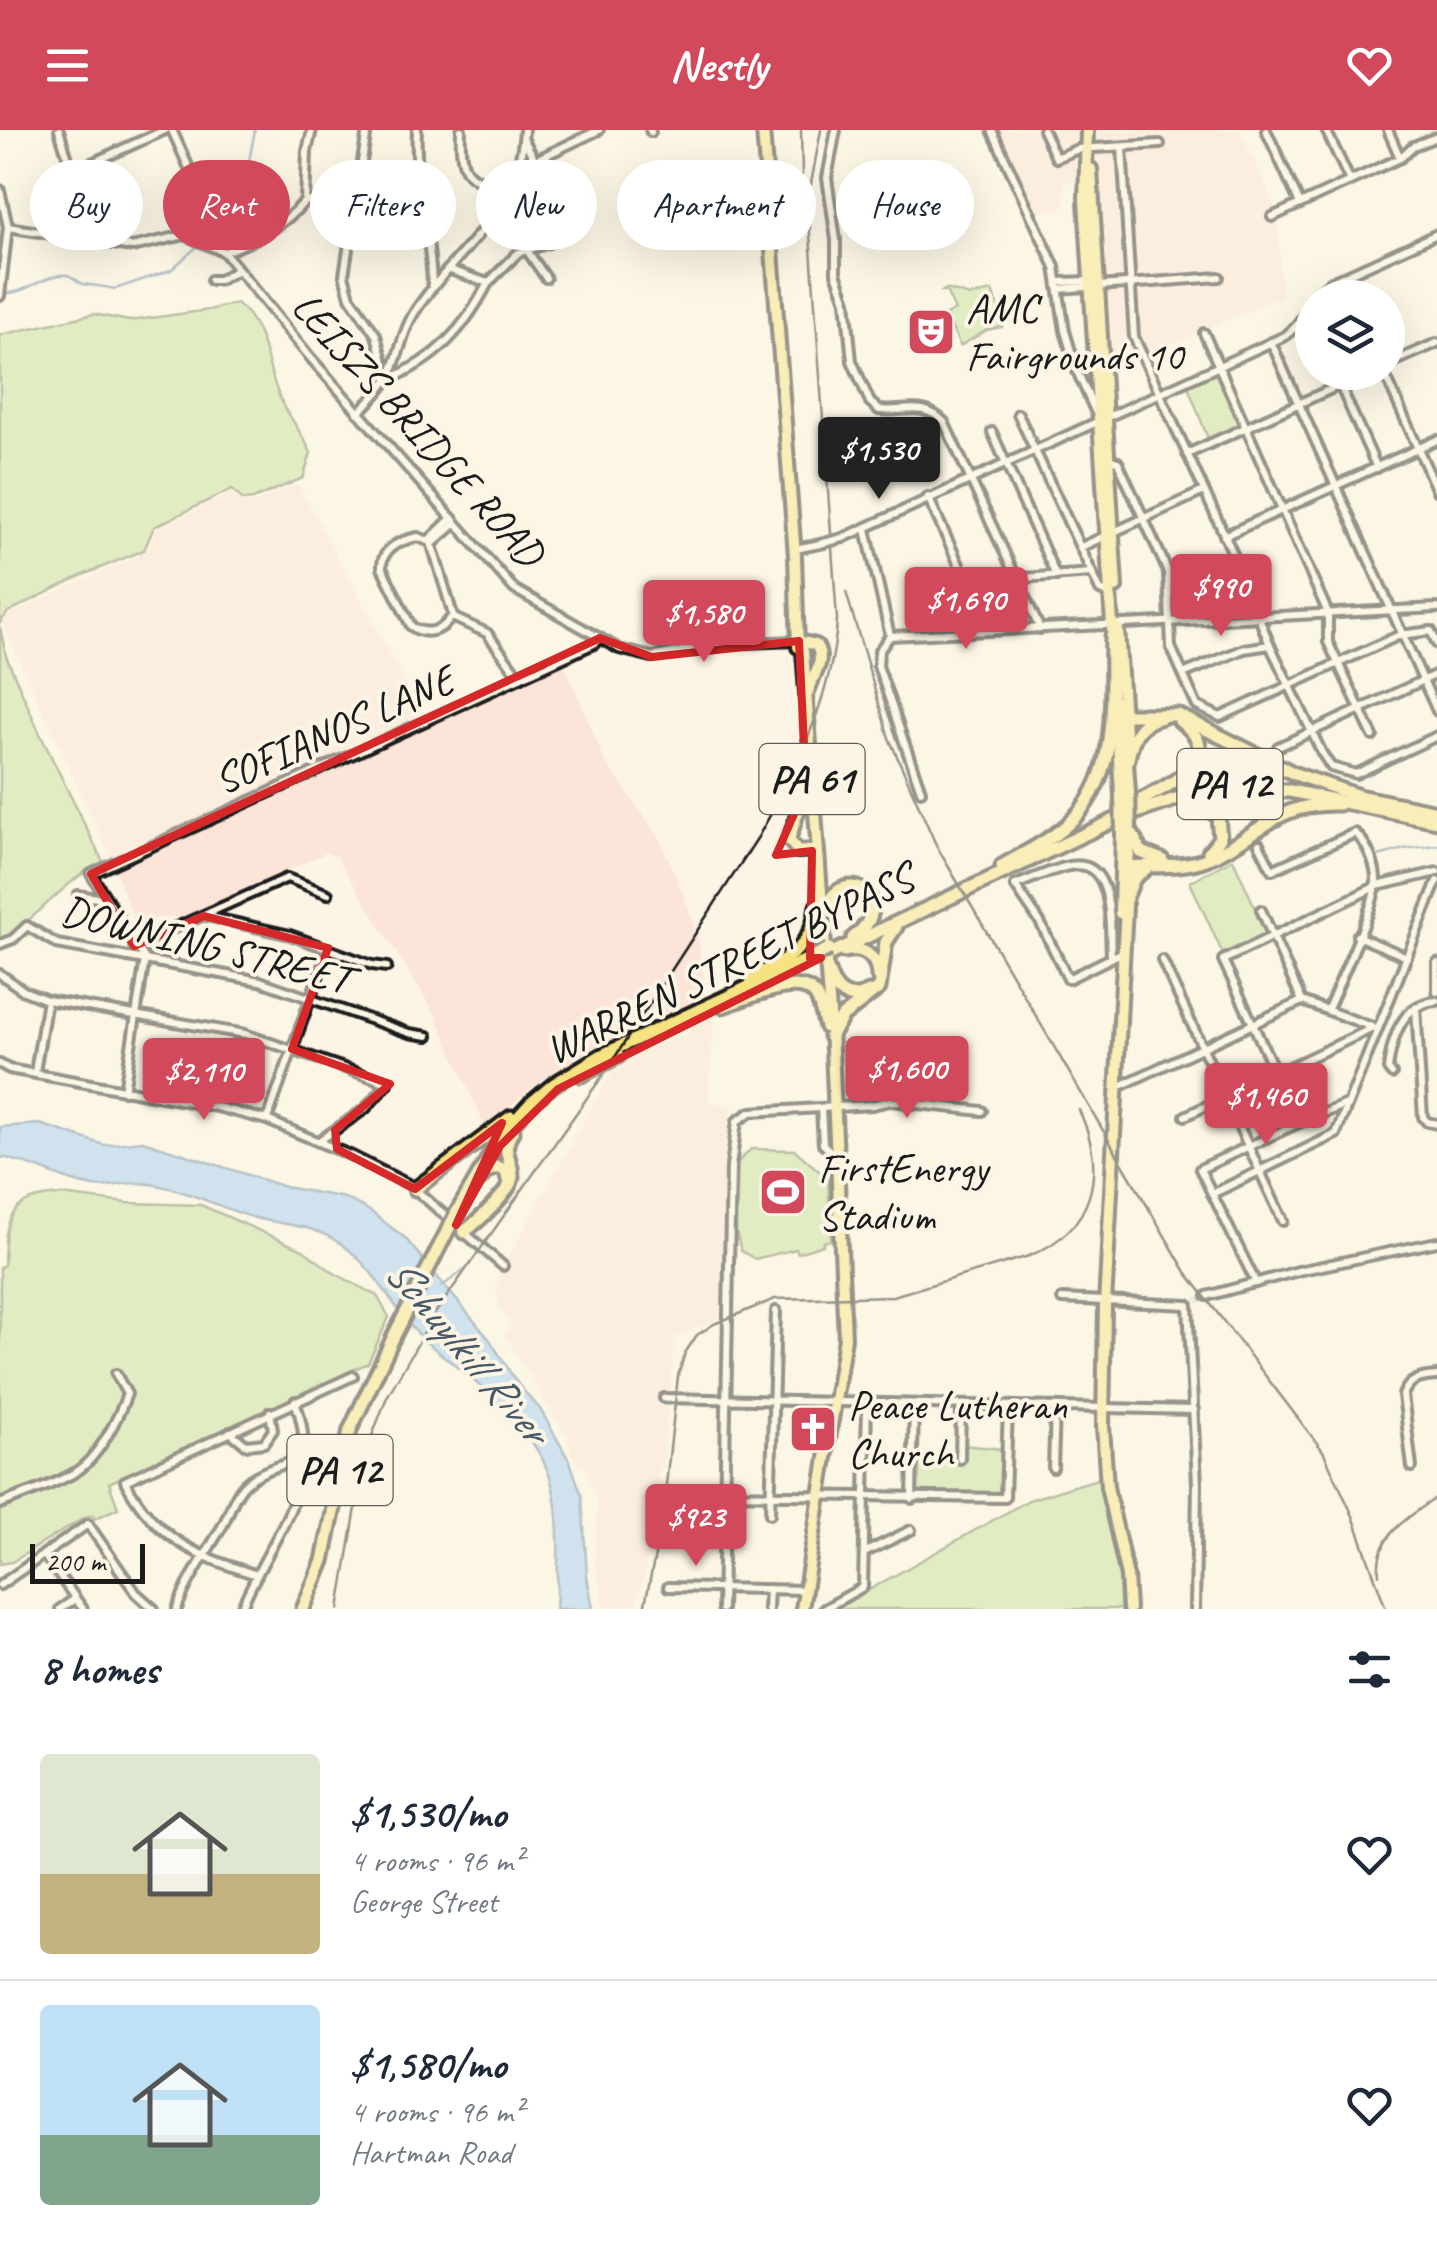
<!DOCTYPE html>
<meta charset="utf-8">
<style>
body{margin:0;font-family:Caveat,sans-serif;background:#f2f2f3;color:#1f2937;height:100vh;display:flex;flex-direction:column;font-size:38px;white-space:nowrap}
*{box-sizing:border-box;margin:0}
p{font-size:32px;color:#747a83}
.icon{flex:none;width:55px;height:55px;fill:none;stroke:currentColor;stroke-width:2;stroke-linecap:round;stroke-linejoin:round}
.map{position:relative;height:1479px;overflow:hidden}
.drawer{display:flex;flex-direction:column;background:#fff;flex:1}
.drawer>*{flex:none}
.hud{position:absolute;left:30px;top:30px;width:1378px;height:90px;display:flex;gap:20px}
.buttons{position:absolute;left:1295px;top:150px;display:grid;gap:20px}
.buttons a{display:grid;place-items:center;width:110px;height:110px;border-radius:50%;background:#fff;box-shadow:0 10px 40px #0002;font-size:50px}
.scale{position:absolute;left:30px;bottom:25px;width:115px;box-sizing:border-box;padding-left:10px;border:5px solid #1c1c1c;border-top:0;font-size:28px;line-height:35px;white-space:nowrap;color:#1c1c1c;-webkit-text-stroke:8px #fcf5e5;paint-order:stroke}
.price{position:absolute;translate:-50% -85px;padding:0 22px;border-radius:10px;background:#d1495b;color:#fff;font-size:32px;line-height:65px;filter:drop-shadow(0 2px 5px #0008)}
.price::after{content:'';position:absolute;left:50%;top:60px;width:30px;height:22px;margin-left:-15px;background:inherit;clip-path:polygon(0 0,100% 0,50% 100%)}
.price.on{background:#222;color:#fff}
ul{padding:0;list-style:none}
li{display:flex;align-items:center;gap:30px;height:250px;padding:0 40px}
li+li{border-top:2px solid #e0e1e3}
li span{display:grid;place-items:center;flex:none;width:280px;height:200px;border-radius:10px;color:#555}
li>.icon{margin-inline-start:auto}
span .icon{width:120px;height:120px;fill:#fffc;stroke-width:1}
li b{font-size:42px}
h2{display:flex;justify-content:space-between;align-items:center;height:120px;padding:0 40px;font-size:42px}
.tag{padding:0 35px;border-radius:45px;background:#fff;box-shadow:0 10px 40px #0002;font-size:35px;line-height:90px}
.tag.on{background:#d1495b;color:#fff}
header{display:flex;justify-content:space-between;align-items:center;height:130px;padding:0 40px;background:#d1495b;color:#fff;font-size:45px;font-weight:600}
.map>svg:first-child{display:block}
.built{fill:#fce5d8}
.green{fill:#c4e199;stroke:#707e5a;stroke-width:2.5}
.water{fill:#99cbf6;stroke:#67859f;stroke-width:2.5}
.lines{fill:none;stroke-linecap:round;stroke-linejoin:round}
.stream{stroke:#67859f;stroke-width:2.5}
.minor-tunnel{stroke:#dad4c7;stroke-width:6;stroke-dasharray:6 3;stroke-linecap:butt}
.minor-casing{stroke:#1c1c1c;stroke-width:14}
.major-casing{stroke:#1c1c1c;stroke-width:18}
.highway-casing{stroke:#1c1c1c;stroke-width:19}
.minor{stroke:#fcf5e5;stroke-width:6}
.major{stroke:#f7e281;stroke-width:10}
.highway{stroke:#f7e281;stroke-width:11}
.rail{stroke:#1c1c1c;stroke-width:2.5}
.minor-bridge-casing{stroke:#1c1c1c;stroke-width:14;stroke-linecap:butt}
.major-bridge-casing{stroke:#1c1c1c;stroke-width:18;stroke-linecap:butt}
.highway-bridge-casing{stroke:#1c1c1c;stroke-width:19;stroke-linecap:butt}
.minor-bridge{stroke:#fcf5e5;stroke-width:6}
.major-bridge{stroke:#f7e281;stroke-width:10}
.highway-bridge{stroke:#f7e281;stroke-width:11}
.marked{fill:none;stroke:#d62828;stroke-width:8;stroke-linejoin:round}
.labels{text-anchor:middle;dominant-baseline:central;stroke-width:8;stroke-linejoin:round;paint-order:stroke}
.shield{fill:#fcf5e5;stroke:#5f5d58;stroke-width:2.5}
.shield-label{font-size:40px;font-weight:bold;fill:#1c1c1c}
.poi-label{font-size:42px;fill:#1c1c1c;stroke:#fcf5e5;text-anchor:start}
.street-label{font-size:42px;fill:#1c1c1c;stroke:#fcf5e5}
.water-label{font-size:45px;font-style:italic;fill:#485968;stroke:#fcf5e5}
</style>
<header><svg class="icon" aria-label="menu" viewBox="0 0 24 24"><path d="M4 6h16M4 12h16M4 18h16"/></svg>Nestly<svg class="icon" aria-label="heart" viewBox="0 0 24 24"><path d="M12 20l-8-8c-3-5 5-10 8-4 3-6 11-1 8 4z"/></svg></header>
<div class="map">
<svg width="1437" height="1479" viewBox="0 0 1437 1479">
<rect width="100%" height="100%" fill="#fcf5e5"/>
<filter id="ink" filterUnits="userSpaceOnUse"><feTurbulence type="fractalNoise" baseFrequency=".01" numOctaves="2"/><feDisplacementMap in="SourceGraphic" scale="20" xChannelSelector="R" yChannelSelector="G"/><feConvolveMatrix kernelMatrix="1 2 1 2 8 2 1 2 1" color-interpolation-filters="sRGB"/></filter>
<g filter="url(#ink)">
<!-- built -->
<g class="built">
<path d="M994,0H1080L1081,46L1064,54L1065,76L1033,85Z"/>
<path d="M1091,0H1240L1277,80L1282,166L1105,244L1104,156H1099Z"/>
<path d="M298,354L402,546L423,597L564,533L606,633L658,705L685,768L699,812L706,864L714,886L708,972L732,976L727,1034L723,1187L674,1208L663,1337H660L645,1443L635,1479H605L594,1429L597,1373L590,1352L584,1336L577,1335L573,1328L568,1313L569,1303L564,1302L504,1204L512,1198L499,1176L496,1157L499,1145L606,951L616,938L638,922L690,903L693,875L615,909L550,944L485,996L435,884L336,726L326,723L185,786L134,791L114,736L2,493L9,484L145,422L156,399L231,363L241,372H256Z"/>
</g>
<!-- green -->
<g class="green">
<path d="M946,159L970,166L992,161L1004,192L1002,197L987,200L960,216L946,185L955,180L946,161H943Z"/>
<path d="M236,173C268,196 265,242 283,274C292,291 303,305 311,323L303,348L253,369L243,370L232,359L154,397L144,420L83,445L8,482L0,493V205L94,184L129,191L209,180Z"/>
<path d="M1216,242L1240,295L1209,311L1187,254Z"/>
<path d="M0,497L6,526L40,604L103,732C63,750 39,789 0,810Z"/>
<path d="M1233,729L1267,804L1223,824L1190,752Z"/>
<path d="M751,1019L795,1020L828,1049L831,1110L823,1112V1115L798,1123L796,1119L755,1129L741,1121L736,1102L738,1032Z"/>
<path d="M61,1065L127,1073L201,1075L303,1120L334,1143L377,1166L389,1187L368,1233L109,1353L118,1378L94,1389L93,1385L85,1387L12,1432L0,1434V1137L4,1135C5,1087 9,1068 61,1065Z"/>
<path d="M962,1315L1002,1319L1001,1365L916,1363L917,1331H962Z"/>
<path d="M1100,1348L1119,1448L1120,1479H835L1029,1370Z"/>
</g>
<!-- water -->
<path class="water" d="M40,994L104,1015L143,1011L285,1057L345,1068L370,1081L405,1108L490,1210L517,1253L540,1279L570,1332L582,1366L587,1446L593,1479H556C558,1440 561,1396 553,1358C540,1299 475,1251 431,1216C393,1185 378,1136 335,1110C309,1094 283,1095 255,1088C217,1077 178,1055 139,1053C123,1052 110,1059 94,1056C60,1051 33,1032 0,1027V997Z"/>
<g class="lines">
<!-- stream -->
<g class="stream">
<path d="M5,163C22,165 41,147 60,145C72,143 73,150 83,154C88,155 108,157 115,159L171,140L223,93L246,47L255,0"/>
<path d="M1378,726L1404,719L1437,715"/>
<path d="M441,1157L464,1140"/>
</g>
<!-- minor-tunnel -->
<path class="minor-tunnel" d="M1188,1175L1207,1166"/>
<!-- minor casing -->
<g class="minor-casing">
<g id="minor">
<path d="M59,0L72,42L76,109"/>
<path d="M172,0L193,47L217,77L215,89L191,106"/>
<path d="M367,0L344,145L350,167L376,205L388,250C436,229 464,200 488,153"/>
<path d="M417,0C414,53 431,103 432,156"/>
<path d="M461,0C459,45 468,54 511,54"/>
<path d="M650,0L651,2"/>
<path d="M836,0L827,48L836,110V143L846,171L852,231L870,272L879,280C905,283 923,271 944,292L1040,499"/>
<path d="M992,0L1055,137L1065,201L1077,241L1096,283"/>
<path d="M1043,0L1056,28L1078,19L1160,14"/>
<path d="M1266,0L1300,74"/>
<path d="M1326,0L1350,51"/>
<path d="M1388,0L1400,28"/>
<path d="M1122,17L1134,207L1234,426L1270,515L1322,623L1331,637L1356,644L1437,606"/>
<path d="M519,38L599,0"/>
<path d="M72,42L165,0"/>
<path d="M0,60L8,97L0,166"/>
<path d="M305,71L373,77L423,73"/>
<path d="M1272,87L1400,28L1413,16L1437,7"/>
<path d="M8,97L132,117L185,105L224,122L309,226L514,459L619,519L652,527L717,514L797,511"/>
<path d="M526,119L546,148"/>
<path d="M225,122C257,110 282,97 305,71L307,21L312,0"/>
<path d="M450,140L488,153L518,123L549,113L542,43L524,10"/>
<path d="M211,150H219L238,140"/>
<path d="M1059,152L1092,151"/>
<path d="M1059,159L1219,147"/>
<path d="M1204,203L1328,483V512L1373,606"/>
<path d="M1271,212L1437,581"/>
<path d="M1388,234L1437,213"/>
<path d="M1384,242L1437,361"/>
<path d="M1340,255L1377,338"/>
<path d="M358,283C368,273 382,260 388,248C400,228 401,203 414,183C455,119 519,85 524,0"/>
<path d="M1018,284L1100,460L1110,464"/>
<path d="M992,302L1056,446"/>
<path d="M1187,324L1369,242"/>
<path d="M1109,329L1118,332L1168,442L1171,517L1197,576L1220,587L1400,505L1431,501L1437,514"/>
<path d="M928,367L967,452L1092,443"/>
<path d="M866,399L890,506"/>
<path d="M1224,406L1437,310"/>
<path d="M418,407L431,412L453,485C443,501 427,507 411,496L382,438C381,418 401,410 418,407Z"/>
<path d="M843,408L1285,206C1305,192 1309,168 1329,153L1437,104"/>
<path d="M429,410L452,388"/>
<path d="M432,414L456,393"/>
<path d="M1081,417L1204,361"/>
<path d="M795,419L820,414"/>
<path d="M452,487L487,503L520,548"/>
<path d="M890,506L1437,478"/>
<path d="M890,506L879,521L878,536L921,661"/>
<path d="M1183,544L1244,519L1270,515"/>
<path d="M1278,617L1437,544"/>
<path d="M1259,714L1272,740L1355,703C1367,713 1377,737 1376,753C1375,777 1339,853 1328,879"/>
<path d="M78,765L105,769"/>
<path d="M1261,780L1302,871L1372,897"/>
<path d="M206,786L290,805L372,835L387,837"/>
<path d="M1357,806L1407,827"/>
<path d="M0,814L13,809L27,796L57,814L260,851L409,903L428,906"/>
<path d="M134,816L287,748L328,764"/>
<path d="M1111,826C1109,797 1116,727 1069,736C1051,740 1032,749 1015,755L1040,792L1068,849L1121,823"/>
<path d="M1162,830L1283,1091"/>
<path d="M1437,833V862"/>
<path d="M0,844L24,861L47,870L245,904L388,953L365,979L319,1011"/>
<path d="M1416,878L1423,987L1427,992L1437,994"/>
<path d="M0,934L9,939L217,977L267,990L352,1026L410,1055L503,1136"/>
<path d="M35,942L47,870"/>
<path d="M1392,944L1388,939C1392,907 1402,873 1437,871"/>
<path d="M1116,958L1302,871"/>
<path d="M124,961L145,829L91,744L594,514L600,508"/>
<path d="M821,978L823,1014L835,1026"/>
<path d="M1185,986L1373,898"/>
<path d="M267,990L328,819"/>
<path d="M1299,993L1223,830L1377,756L1437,742"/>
<path d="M1212,1064L1336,1004L1437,751"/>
<path d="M1256,1153L1200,1039L1299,993L1347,974"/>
<path d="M1207,1166L1298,1141L1437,1112"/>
<path d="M1062,1169L1188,1175L1197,1354L1195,1479"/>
<path d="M664,1268L1194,1280"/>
<path d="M230,1302L246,1315L264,1313L273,1300L270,1282"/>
<path d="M960,1329L961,1276"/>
<path d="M1412,1337L1403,1265C1409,1249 1421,1247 1437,1246"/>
<path d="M1053,1338L1055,1277"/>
<path d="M724,1364L1005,1368L1008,1276"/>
<path d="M912,1369L914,1275"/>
<path d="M0,1374C24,1364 52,1356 74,1343C98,1329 118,1289 127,1264L116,1244"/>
<path d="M770,1384L776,1181"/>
<path d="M864,1423L911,1400"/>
<path d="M44,1424L83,1479"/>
<path d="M257,1445C197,1426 156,1410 125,1351L353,1246"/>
<path d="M0,1455L88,1394L136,1463L154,1479"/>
<path d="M668,1457L805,1460"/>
<path d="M60,1479L75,1469"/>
<path d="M177,1479C188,1448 207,1423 223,1395C230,1381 235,1363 246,1353C261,1340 286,1333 305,1329"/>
<path d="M241,1479C270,1407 326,1354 295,1271"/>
<path d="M722,1479L731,1037L737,991L751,982L872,975L890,971L982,981"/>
<path d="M768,1479L769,1459"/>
<path d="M824,1479L863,1457L867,1273"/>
</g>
</g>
<!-- major casing -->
<g class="major-casing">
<g id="major">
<path d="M763,0L795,426L798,517"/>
<path d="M1087,0L1085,71L1113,510"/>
<path d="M1091,39L1116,457"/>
<path d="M1118,499L1129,662"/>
<path d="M799,511L803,521L831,897L845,1208L802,1479"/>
<path d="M799,511L816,515C827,532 812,545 808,562"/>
<path d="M1116,572L1121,666"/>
<path d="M806,657L789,710L798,721L817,720"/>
<path d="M1120,783L1122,704"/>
<path d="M1129,1479L1127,1446L1107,1357L1103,1296L1105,1176L1130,700"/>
</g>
</g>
<!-- highway casing -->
<g class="highway-casing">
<g id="highway">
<path d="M1125,585H1178L1295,644L1356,665"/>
<path d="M1128,629C1132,608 1138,592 1162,587"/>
<path d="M1353,665L1437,682"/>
<path d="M1182,671L1204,674L1218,687L1220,708L1209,722"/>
<path d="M1122,680C1149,664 1238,632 1180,591"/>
<path d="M1130,700L1141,722L1162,730"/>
<path d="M1002,736C1024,723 1048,712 1067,695C1122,646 1110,571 1112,506"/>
<path d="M1128,737C1152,735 1184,738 1206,729C1259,708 1273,672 1339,674"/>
<path d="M1128,763L1134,748L1149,736"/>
<path d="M823,789C835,727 905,767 853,808"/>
<path d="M844,821C863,816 877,826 878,846"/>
<path d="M830,824L1119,688L1182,667L1235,660L1290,661L1437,691"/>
<path d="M827,838C833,860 846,874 869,862"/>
<path d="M751,849C787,827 811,822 817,776"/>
<path d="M723,876C746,869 800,842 816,866C821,874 823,887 826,897"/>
<path d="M830,906L843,886L879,858L886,812L896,797"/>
<path d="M581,945L618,926"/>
<path d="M479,1050L487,1041L498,1037L506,1041L508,1050"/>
<path d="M415,1059L511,987"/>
<path d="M456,1084L502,1005L530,974L554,954L602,925L815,826"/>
<path d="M464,1102C476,1093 511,1062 512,1047C512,1025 499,1024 513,1000"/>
<path d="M303,1479L323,1431L350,1300L394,1206"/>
</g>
</g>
<!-- minor -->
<use href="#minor" class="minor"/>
<!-- major -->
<use href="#major" class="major"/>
<!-- highway -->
<use href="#highway" class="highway"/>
<!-- rail -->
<g class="rail">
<path d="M801,0L802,45"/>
<path d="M846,462L889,608L937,717L1186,1142L1323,1321L1353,1386L1386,1479"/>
<path d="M1379,1445C1375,1404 1408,1388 1437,1367"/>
<path d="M339,1479L365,1324L387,1267L436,1182L606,941L758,707C794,644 834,564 837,489L810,104V59L821,0"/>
<path d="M644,1479L662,1391L678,1246L685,1223L697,1205L714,1194L775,1169L893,1166L1029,1126C1095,1099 1107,1041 1079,980"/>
</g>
<!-- minor-bridge casing -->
<g class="minor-bridge-casing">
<path id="minor-bridge" d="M820,414L843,408"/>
</g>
<!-- major-bridge casing -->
<g class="major-bridge-casing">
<g id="major-bridge">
<path d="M1129,662L1130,700"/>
<path d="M1121,666L1122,704"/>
</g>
</g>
<!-- highway-bridge casing -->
<g class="highway-bridge-casing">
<g id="highway-bridge">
<path d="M815,826L829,819"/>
<path d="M394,1206L456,1084"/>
</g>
</g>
<!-- minor-bridge -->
<use href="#minor-bridge" class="minor-bridge"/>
<!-- major-bridge -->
<use href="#major-bridge" class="major-bridge"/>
<!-- highway-bridge -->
<use href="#highway-bridge" class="highway-bridge"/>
</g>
</g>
<!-- marked area -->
<path d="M0 0H1437V1479H0ZM600,508L652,527L799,511L806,657L776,725L812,721L810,828H821L558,959L500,1016L456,1095L502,993L415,1059L337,1019L335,1000L390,954L292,919L328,818L204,786L134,816L91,744Z" fill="#fcf5e5" fill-opacity=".55" fill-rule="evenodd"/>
<path class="marked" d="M600,508L652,527L799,511L806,657L776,725L812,721L810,828H821L558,959L500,1016L456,1095L502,993L415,1059L337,1019L335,1000L390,954L292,919L328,818L204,786L134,816L91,744Z"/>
<!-- icons -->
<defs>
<g id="theatre-square" transform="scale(2.5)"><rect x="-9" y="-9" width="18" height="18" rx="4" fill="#d1495b" stroke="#fcf5e5"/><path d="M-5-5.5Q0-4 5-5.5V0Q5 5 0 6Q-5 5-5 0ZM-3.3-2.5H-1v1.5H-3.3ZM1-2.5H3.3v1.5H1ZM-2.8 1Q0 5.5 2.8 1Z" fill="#fff"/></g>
<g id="stadium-square" transform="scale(2.5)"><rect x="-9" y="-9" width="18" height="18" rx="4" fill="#d1495b" stroke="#fcf5e5"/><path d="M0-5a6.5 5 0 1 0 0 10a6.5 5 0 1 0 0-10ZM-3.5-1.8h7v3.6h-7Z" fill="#fff"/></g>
<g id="church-square" transform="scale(2.5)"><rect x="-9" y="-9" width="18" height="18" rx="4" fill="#d1495b" stroke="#fcf5e5"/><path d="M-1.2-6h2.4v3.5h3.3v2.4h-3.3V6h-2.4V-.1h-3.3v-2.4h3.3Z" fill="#fff"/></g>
</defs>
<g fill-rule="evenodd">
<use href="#theatre-square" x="931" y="202"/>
<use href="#stadium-square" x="783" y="1062"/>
<use href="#church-square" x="813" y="1299"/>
</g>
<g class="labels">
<!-- shield labels -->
<g class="shield">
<rect x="759.5" y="614" width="105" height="70" rx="8"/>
<rect x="1177.5" y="619" width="105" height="70" rx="8"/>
<rect x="287.5" y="1305" width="105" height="70" rx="8"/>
</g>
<g class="shield-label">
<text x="812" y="649">PA 61</text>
<text x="1230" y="654">PA 12</text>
<text x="340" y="1340">PA 12</text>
</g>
<!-- poi labels -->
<g class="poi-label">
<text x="966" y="178">AMC<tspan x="966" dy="48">Fairgrounds 10</tspan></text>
<text x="818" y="1038">FirstEnergy<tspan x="818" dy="48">Stadium</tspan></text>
<text x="848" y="1275">Peace Lutheran<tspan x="848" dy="48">Church</tspan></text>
</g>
<!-- street labels -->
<g class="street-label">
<text transform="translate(418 299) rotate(48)">LEISZS BRIDGE ROAD</text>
<text transform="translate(334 600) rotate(-24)">SOFIANOS LANE</text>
<text transform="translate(206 815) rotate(14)">DOWNING STREET</text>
<text transform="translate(729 834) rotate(-26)">WARREN STREET BYPASS</text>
</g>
<!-- water labels -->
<g class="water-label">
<text transform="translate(467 1220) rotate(50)">Schuylkill River</text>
</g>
</g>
</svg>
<div class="buttons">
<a><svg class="icon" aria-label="layers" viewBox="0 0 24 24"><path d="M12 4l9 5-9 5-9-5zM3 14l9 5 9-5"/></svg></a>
</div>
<div class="scale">200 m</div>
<b class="price on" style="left:879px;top:372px">$1,530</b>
<b class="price" style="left:1221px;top:509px">$990</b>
<b class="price" style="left:966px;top:522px">$1,690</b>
<b class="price" style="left:704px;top:535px">$1,580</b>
<b class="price" style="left:907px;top:991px">$1,600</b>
<b class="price" style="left:204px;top:993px">$2,110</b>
<b class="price" style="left:1266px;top:1018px">$1,460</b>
<b class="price" style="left:696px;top:1439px">$923</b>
<div class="hud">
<a class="tag">Buy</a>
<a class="tag on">Rent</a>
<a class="tag">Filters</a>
<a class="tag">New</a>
<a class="tag">Apartment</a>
<a class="tag">House</a>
</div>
</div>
<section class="drawer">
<h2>8 homes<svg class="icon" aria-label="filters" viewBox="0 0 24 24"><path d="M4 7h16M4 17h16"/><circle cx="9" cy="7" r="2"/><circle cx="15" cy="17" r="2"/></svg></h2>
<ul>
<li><span style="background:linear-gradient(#dfe7d0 60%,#c2b280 0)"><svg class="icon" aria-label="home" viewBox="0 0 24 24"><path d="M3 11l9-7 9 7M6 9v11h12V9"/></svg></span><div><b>$1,530/mo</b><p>4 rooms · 96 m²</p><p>George Street</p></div><svg class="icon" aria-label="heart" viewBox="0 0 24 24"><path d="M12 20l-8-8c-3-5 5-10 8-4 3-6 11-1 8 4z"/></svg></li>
<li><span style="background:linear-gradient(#bfe0f5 65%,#7fa58c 0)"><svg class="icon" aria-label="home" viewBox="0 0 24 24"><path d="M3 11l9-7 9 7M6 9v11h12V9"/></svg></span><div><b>$1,580/mo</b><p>4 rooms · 96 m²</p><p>Hartman Road</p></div><svg class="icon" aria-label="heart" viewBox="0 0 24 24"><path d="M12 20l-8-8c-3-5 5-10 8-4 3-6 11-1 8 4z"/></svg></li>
</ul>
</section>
